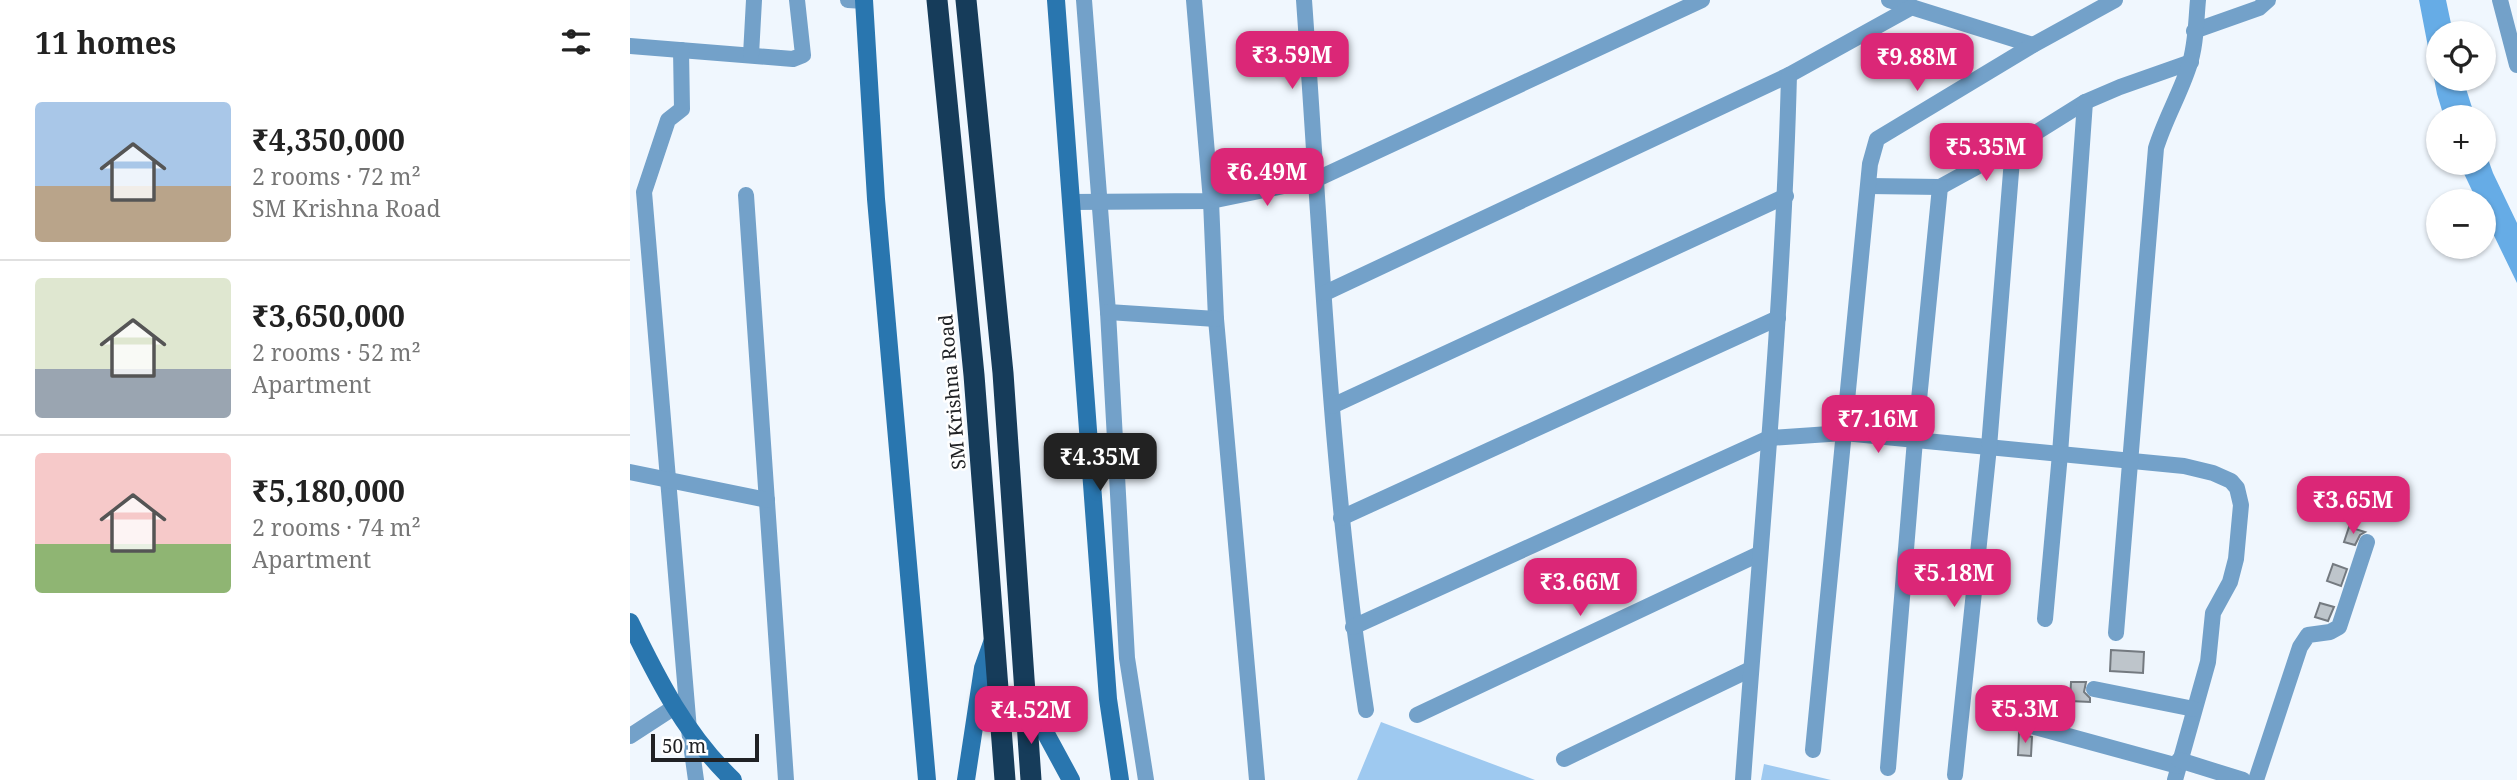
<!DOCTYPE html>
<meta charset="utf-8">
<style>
body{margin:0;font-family:"Noto Serif",serif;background:#f6f6f6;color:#222;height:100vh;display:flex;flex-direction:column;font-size:26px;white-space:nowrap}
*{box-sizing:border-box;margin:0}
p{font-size:23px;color:#767676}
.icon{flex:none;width:38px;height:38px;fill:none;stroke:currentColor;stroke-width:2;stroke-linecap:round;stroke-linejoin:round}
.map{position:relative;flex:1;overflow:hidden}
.drawer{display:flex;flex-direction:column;background:#fff;width:630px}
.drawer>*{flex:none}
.controls{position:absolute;left:1796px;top:21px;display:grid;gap:14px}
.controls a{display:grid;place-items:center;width:70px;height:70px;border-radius:50%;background:#fff;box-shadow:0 2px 5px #0004;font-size:35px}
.scale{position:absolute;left:21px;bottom:18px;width:108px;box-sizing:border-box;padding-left:7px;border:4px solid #202225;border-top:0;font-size:19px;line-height:24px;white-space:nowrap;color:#202225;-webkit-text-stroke:5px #fff;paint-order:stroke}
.price{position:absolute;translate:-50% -60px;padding:0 16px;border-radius:14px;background:#db2777;color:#fff;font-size:23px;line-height:46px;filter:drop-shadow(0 2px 4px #0008)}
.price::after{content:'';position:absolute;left:50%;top:42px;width:21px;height:16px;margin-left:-10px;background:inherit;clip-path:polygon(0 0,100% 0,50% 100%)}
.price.on{background:#222;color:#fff}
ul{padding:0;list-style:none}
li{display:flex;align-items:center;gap:21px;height:175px;padding:0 35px}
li+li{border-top:2px solid #e0e0e0}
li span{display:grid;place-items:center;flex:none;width:196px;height:140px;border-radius:7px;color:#555}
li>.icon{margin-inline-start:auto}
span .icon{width:84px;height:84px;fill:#fffc;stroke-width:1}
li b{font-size:30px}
h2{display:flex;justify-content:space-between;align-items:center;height:84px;padding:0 35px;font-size:30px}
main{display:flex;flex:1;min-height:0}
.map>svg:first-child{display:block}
.green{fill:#9ec9f0}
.water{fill:#66ace6}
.building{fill:#bec5cb;stroke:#747a80;stroke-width:2}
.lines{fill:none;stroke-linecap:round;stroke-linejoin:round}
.street{stroke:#73a1c9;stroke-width:16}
.secondary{stroke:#2976af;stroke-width:18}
.highway{stroke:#163c5a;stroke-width:21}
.labels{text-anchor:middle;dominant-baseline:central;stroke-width:5;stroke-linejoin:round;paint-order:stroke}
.street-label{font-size:19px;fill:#202225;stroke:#fff}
</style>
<main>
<section class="drawer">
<h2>11 homes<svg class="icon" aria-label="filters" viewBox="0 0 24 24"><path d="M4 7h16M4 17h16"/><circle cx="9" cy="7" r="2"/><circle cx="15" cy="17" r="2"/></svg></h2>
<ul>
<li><span style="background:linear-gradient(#a9c7e8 60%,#b9a48a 0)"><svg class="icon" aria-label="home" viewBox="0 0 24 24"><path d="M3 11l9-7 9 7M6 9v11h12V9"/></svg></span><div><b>₹4,350,000</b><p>2 rooms · 72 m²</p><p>SM Krishna Road</p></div></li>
<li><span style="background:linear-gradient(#dfe7d0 65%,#9aa5b1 0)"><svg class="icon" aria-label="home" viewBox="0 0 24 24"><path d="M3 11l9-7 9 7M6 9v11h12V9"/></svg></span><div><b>₹3,650,000</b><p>2 rooms · 52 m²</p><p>Apartment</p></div></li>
<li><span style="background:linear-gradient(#f6c9c9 65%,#8fb573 0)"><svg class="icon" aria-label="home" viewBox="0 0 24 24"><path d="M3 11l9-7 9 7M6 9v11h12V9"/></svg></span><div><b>₹5,180,000</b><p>2 rooms · 74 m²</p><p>Apartment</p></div></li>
</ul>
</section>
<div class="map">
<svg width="1887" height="780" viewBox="0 0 1887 780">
<rect width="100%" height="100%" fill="#f0f7fe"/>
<!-- green -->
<g class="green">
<path d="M751,722L905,780H727Z"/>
<path d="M1134,764L1201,780H1131Z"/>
</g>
<!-- water -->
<g class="water">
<path d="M1789,0H1816L1823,33H1808V79H1833L1845,117H1814L1807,94Z"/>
<path d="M1853,145L1863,173L1887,223V283L1853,213V201H1847L1829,163H1853Z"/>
</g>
<!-- building -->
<g class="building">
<path d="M1719,527L1735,532L1730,535L1725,545L1714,542Z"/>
<path d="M1703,564L1717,569L1711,586L1697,581Z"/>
<path d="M1690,603L1704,607L1698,621L1685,617Z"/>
<path d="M1481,650L1514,652L1513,673L1480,671Z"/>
<path d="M1441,682H1456L1454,692L1460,698V702L1440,701Z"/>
<path d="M1389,733L1402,737L1401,756L1388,755Z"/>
</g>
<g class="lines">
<!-- street -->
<g class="street">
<path d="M218,0L234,1"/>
<path d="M454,0L478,312L497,658L516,780"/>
<path d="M564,0L581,201L586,319L627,780"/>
<path d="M674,0C691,237 700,475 736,710"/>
<path d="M1259,0L1403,45"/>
<path d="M1870,0L1887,65"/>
<path d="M1564,31L1629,8L1638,0"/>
<path d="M0,46L163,59L173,55L167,0"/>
<path d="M51,50L52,109L38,120L14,192L59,730L66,780"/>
<path d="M121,55L124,0"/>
<path d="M1239,186L1310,187L1383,147L1455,102L1490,87L1561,62"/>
<path d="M116,195L156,780"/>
<path d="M441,202L581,201L687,179L1072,0"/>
<path d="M695,293L1159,75L1282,7"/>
<path d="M478,312L586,319"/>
<path d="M702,406L1156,196"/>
<path d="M0,472L137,500"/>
<path d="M711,518L1148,318"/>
<path d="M1415,619L1430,454L1455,102"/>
<path d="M723,627L1139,438L1214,433L1554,466L1583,473L1601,481L1607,488L1611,505L1606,559L1600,582L1583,613L1578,662L1545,780"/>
<path d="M1486,633L1526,148C1535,119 1550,94 1559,66C1566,46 1566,21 1568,0"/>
<path d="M1464,689L1564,709"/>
<path d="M787,715L1129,554"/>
<path d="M1387,722L1548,766"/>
<path d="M0,736L43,708"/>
<path d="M1183,750L1240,164L1247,139L1403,45L1485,0"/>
<path d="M934,759L1121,669"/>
<path d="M1549,760L1613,780"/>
<path d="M1258,768L1285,440L1310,187"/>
<path d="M1325,775L1359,447L1383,147"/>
<path d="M1113,780C1130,545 1153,310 1159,75"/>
<path d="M1626,780L1670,647L1678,635L1700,632L1709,627L1737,542"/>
</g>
<!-- secondary -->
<g class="secondary">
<path d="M234,0L246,199L297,780"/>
<path d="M426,0L478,699L490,780"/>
<path d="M0,622C28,680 56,735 103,780"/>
<path d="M396,697L441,780"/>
<path d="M336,780L353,668L363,640"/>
</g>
<!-- highway -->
<g class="highway">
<path d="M307,0L344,375L375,780"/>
<path d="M336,0L373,373L401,780"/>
</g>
</g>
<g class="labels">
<!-- street labels -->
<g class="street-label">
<text transform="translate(322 392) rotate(-95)">SM Krishna Road</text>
</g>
</g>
</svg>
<div class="controls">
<a><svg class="icon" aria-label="locate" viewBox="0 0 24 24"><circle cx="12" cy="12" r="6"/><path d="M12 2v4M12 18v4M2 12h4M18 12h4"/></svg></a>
<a>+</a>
<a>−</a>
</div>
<div class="scale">50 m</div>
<b class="price" style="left:662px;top:91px">₹3.59M</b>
<b class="price" style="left:1287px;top:93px">₹9.88M</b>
<b class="price" style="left:1356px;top:183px">₹5.35M</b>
<b class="price" style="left:637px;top:208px">₹6.49M</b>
<b class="price" style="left:1248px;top:455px">₹7.16M</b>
<b class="price on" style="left:470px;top:493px">₹4.35M</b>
<b class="price" style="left:1723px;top:536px">₹3.65M</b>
<b class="price" style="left:1324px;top:609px">₹5.18M</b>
<b class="price" style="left:950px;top:618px">₹3.66M</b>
<b class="price" style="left:1395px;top:745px">₹5.3M</b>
<b class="price" style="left:401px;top:746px">₹4.52M</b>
</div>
</main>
